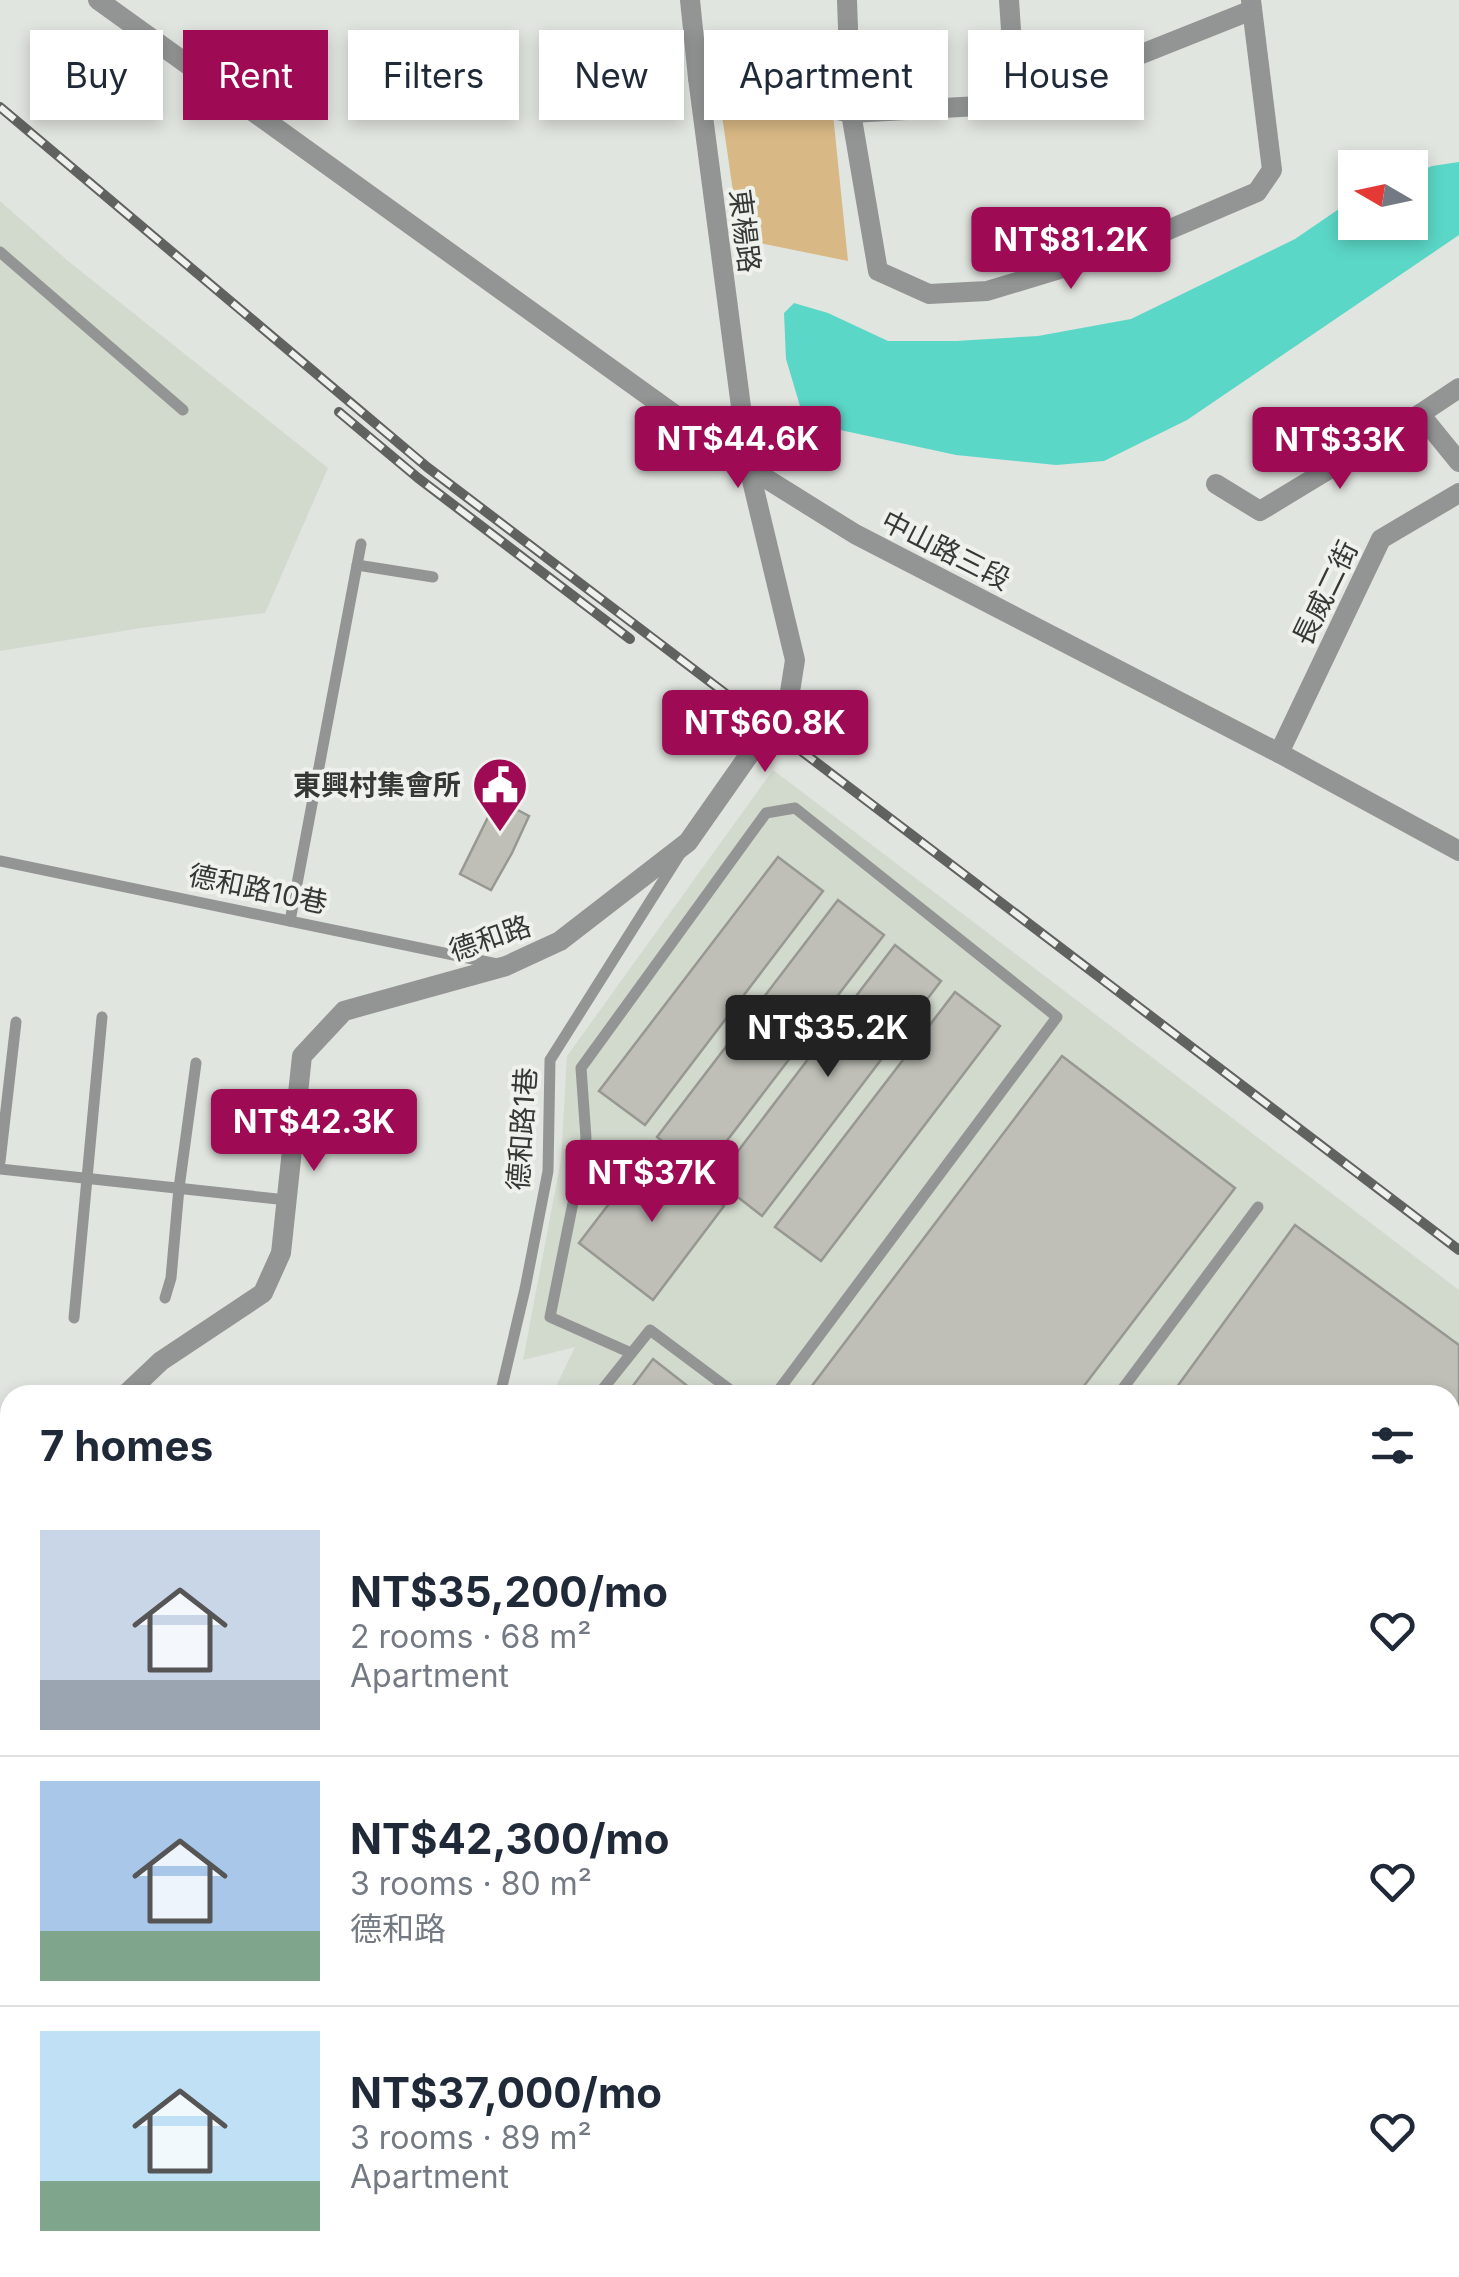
<!DOCTYPE html>
<meta charset="utf-8">
<style>
body{margin:0;font-family:Inter,"Noto Sans TC",sans-serif;background:#f6f6f7;color:#1f2937;height:100vh;display:flex;flex-direction:column;font-size:38px;white-space:nowrap}
*{box-sizing:border-box;margin:0}
p{font-size:32px;color:#747a83}
.icon{flex:none;width:55px;height:55px;fill:none;stroke:currentColor;stroke-width:2;stroke-linecap:round;stroke-linejoin:round}
.map{position:relative;flex:1;overflow:hidden}
.details{position:absolute;left:0px;top:1385px;width:1460px;height:892px;display:flex;flex-direction:column;background:#fff;border-radius:30px 30px 0 0;box-shadow:0 5px 15px #0003}
.details>*{flex:none}
.guide{position:absolute;left:30px;top:30px;width:1400px;height:90px;display:flex;gap:20px}
.needle{width:65px;rotate:279deg}
.buttons{position:absolute;left:1338px;top:150px;display:grid;gap:20px}
.buttons a{display:grid;place-items:center;width:90px;height:90px;border-radius:0px;background:#fff;box-shadow:0 5px 15px #0003;font-size:50px}
.price{position:absolute;translate:-50% -85px;padding:0 22px;border-radius:10px;background:#9e0a54;color:#fff;font-size:32px;line-height:65px;filter:drop-shadow(0 2px 5px #0008)}
.price::after{content:'';position:absolute;left:50%;top:60px;width:30px;height:22px;margin-left:-15px;background:inherit;clip-path:polygon(0 0,100% 0,50% 100%)}
.price.active{background:#222;color:#fff}
ul{padding:0;list-style:none}
li{display:flex;align-items:center;gap:30px;height:250px;padding:0 40px}
li+li{border-top:2px solid #e0e1e3}
li span{display:grid;place-items:center;flex:none;width:280px;height:200px;border-radius:0px;color:#555}
li>.icon{margin-inline-start:auto}
span .icon{width:120px;height:120px;fill:#fffc;stroke-width:1}
li b{font-size:42px}
h2{display:flex;justify-content:space-between;align-items:center;height:120px;padding:0 40px;font-size:42px}
.chip{padding:0 35px;border-radius:0px;background:#fff;box-shadow:0 5px 15px #0003;font-size:35px;line-height:90px}
.chip.active{background:#9e0a54;color:#fff}
.map>svg:first-child{display:block}
.built{fill:#d2d9cd}
.green{fill:#d8b885}
.water{fill:#5bd7c7}
.lines{fill:none;stroke-linecap:round;stroke-linejoin:round}
.stream{stroke:#5bd7c7;stroke-width:6}
.building{fill:#bfbfb8;stroke:#989892;stroke-width:2.5}
.service{stroke:#939594;stroke-width:11}
.minor{stroke:#939594;stroke-width:20}
.tertiary{stroke:#939594;stroke-width:20}
.rail-casing{stroke:#60625f;stroke-width:10}
.rail{stroke:#eff2ec;stroke-width:6;stroke-dasharray:19;stroke-linecap:butt}
.labels{text-anchor:middle;dominant-baseline:central;stroke-width:8;stroke-linejoin:round;paint-order:stroke}
.street-label{font-size:28px;fill:#363835;stroke:#eff2ec}
.poi-label{font-size:28px;font-weight:bold;fill:#363835;stroke:#eff2ec;text-anchor:end}
</style>
<div class="map">
<svg width="1459" height="2277" viewBox="0 0 1459 2277">
<rect width="100%" height="100%" fill="#e1e5df"/>
<!-- built -->
<g class="built">
<path d="M0,201L68,261L328,468L265,613L141,628L0,651Z"/>
<path d="M773,770L1459,1290V2118H1450V1395H552L575,1347L523,1360L561,1160L567,1056Z"/>
<path d="M835,2268H1312L1313,2277H843Z"/>
</g>
<!-- green -->
<path class="green" d="M720,102L833,114L848,261L740,239Z"/>
<!-- water -->
<g class="water">
<path d="M1459,162V235L1187,420L1104,461L1056,465L956,455L831,428L800,406L786,359L784,313L794,303L828,313L888,341H956L1038,336L1131,319L1295,239L1355,198V222H1410V175L1432,166Z"/>
<path d="M592,2268H730L737,2277H592Z"/>
</g>
<g class="lines">
<!-- stream -->
<g class="stream">
<path d="M0,2027L10,2028"/>
<path d="M818,2268L825,2277"/>
</g>
</g>
<!-- building -->
<g class="building">
<path d="M497,799L529,816L512,853L491,890L460,874Z"/>
<path d="M778,857L823,891L645,1125L599,1091Z"/>
<path d="M838,900L884,935L703,1172L657,1137Z"/>
<path d="M895,945L941,981L762,1216L716,1180Z"/>
<path d="M955,992L1000,1026L821,1261L775,1227Z"/>
<path d="M1062,1056L1235,1188L1077,1395H805Z"/>
<path d="M651,1149L724,1206L653,1300L579,1243Z"/>
<path d="M1295,1225L1459,1345V1679L1450,1691V1395H1171Z"/>
<path d="M653,1359L699,1395H626Z"/>
</g>
<g class="lines">
<!-- service -->
<g class="service">
<path d="M0,252L183,410"/>
<path d="M357,565L433,577"/>
<path d="M0,861L497,964"/>
<path d="M290,921L361,544"/>
<path d="M0,1162L16,1022"/>
<path d="M0,1169L287,1200"/>
<path d="M165,1298L171,1278L179,1188L196,1063"/>
<path d="M74,1318L102,1017"/>
<path d="M631,1353L550,1317L586,1138L581,1068L766,813L795,808L1057,1017L775,1395"/>
<path d="M500,1395L525,1289L548,1171L550,1060L680,854"/>
<path d="M598,1395L650,1330L737,1395"/>
<path d="M1118,1395L1258,1207"/>
<path d="M1450,1769L1459,1758"/>
<path d="M284,2277L292,2268"/>
<path d="M439,2277L443,2268"/>
<path d="M1190,2277L1197,2268"/>
</g>
<!-- minor -->
<g class="minor">
<path d="M847,0L851,113L878,271L929,294L987,291L1119,251L1257,192L1272,170L1251,0"/>
<path d="M1009,0L1016,104"/>
<path d="M698,78L851,113L1016,104L1252,10"/>
<path d="M1420,414L1459,462"/>
<path d="M1216,484L1260,511L1420,414L1459,388"/>
<path d="M1279,753L1381,539L1459,493"/>
<path d="M125,1395L161,1361L263,1293L281,1253L302,1056L344,1011L506,966L560,941L688,842L789,698L795,660L749,468L698,78L690,0"/>
<path d="M0,1514L10,1504"/>
<path d="M0,2049H10"/>
<path d="M781,2268L789,2277"/>
</g>
<!-- tertiary -->
<path class="tertiary" d="M98,0L749,468L855,534L1279,753L1459,851"/>
<!-- rail casing -->
<g class="rail-casing">
<g id="rail">
<path d="M0,107L427,467L1459,1250"/>
<path d="M339,412L418,478L630,639"/>
</g>
</g>
<!-- rail -->
<use href="#rail" class="rail"/>
</g>
<!-- icons -->
<defs>
<g id="civic-pin" transform="scale(2.875)"><path d="M0 17L-7.5 6A9.5 9.5 0 1 1 7.5 6Z" fill="#9e0a54" stroke="#eff2ec"/><path d="M-.6-6.5H3V-4.5H.6V-3L4-1V1h2V6H-6V1h2V-1L-.6-3ZM-1.2 2.5V6h2.4V2.5Z" fill="#fff"/></g>
</defs>
<g fill-rule="evenodd">
<use href="#civic-pin" x="500" y="785"/>
</g>
<g class="labels">
<!-- street labels -->
<g class="street-label">
<text transform="translate(745 231) rotate(83)">東楊路</text>
<text transform="translate(946 550) rotate(27)">中山路三段</text>
<text transform="translate(1325 593) rotate(-64)">長威二街</text>
<text transform="translate(258 889) rotate(12)">德和路10巷</text>
<text transform="translate(490 938) rotate(-19)">德和路</text>
<text transform="translate(522 1129) rotate(-86)">德和路1巷</text>
</g>
<!-- poi labels -->
<g class="poi-label">
<text x="461" y="785">東興村集會所</text>
</g>
</g>
</svg>
<div class="buttons">
<a><svg class="needle" viewBox="-14 -14 28 28"><path d="M0-13l5 13h-10z" fill="#e53935"/><path d="M0 13l5-13h-10z" fill="#747a83"/></svg></a>
</div>
<b class="price" style="left:1071px;top:292px">NT$81.2K</b>
<b class="price" style="left:738px;top:491px">NT$44.6K</b>
<b class="price" style="left:1340px;top:492px">NT$33K</b>
<b class="price" style="left:765px;top:775px">NT$60.8K</b>
<b class="price active" style="left:828px;top:1080px">NT$35.2K</b>
<b class="price" style="left:314px;top:1174px">NT$42.3K</b>
<b class="price" style="left:652px;top:1225px">NT$37K</b>
<div class="guide">
<a class="chip">Buy</a>
<a class="chip active">Rent</a>
<a class="chip">Filters</a>
<a class="chip">New</a>
<a class="chip">Apartment</a>
<a class="chip">House</a>
</div>
<section class="details">
<h2>7 homes<svg class="icon" aria-label="filters" viewBox="0 0 24 24"><path d="M4 7h16M4 17h16"/><circle cx="9" cy="7" r="2"/><circle cx="15" cy="17" r="2"/></svg></h2>
<ul>
<li><span style="background:linear-gradient(#c9d6e8 75%,#9aa5b1 0)"><svg class="icon" aria-label="home" viewBox="0 0 24 24"><path d="M3 11l9-7 9 7M6 9v11h12V9"/></svg></span><div><b>NT$35,200/mo</b><p>2 rooms · 68 m²</p><p>Apartment</p></div><svg class="icon" aria-label="heart" viewBox="0 0 24 24"><path d="M12 20l-8-8c-3-5 5-10 8-4 3-6 11-1 8 4z"/></svg></li>
<li><span style="background:linear-gradient(#a9c7e8 75%,#7fa58c 0)"><svg class="icon" aria-label="home" viewBox="0 0 24 24"><path d="M3 11l9-7 9 7M6 9v11h12V9"/></svg></span><div><b>NT$42,300/mo</b><p>3 rooms · 80 m²</p><p>德和路</p></div><svg class="icon" aria-label="heart" viewBox="0 0 24 24"><path d="M12 20l-8-8c-3-5 5-10 8-4 3-6 11-1 8 4z"/></svg></li>
<li><span style="background:linear-gradient(#bfe0f5 75%,#7fa58c 0)"><svg class="icon" aria-label="home" viewBox="0 0 24 24"><path d="M3 11l9-7 9 7M6 9v11h12V9"/></svg></span><div><b>NT$37,000/mo</b><p>3 rooms · 89 m²</p><p>Apartment</p></div><svg class="icon" aria-label="heart" viewBox="0 0 24 24"><path d="M12 20l-8-8c-3-5 5-10 8-4 3-6 11-1 8 4z"/></svg></li>
</ul>
</section>
</div>
